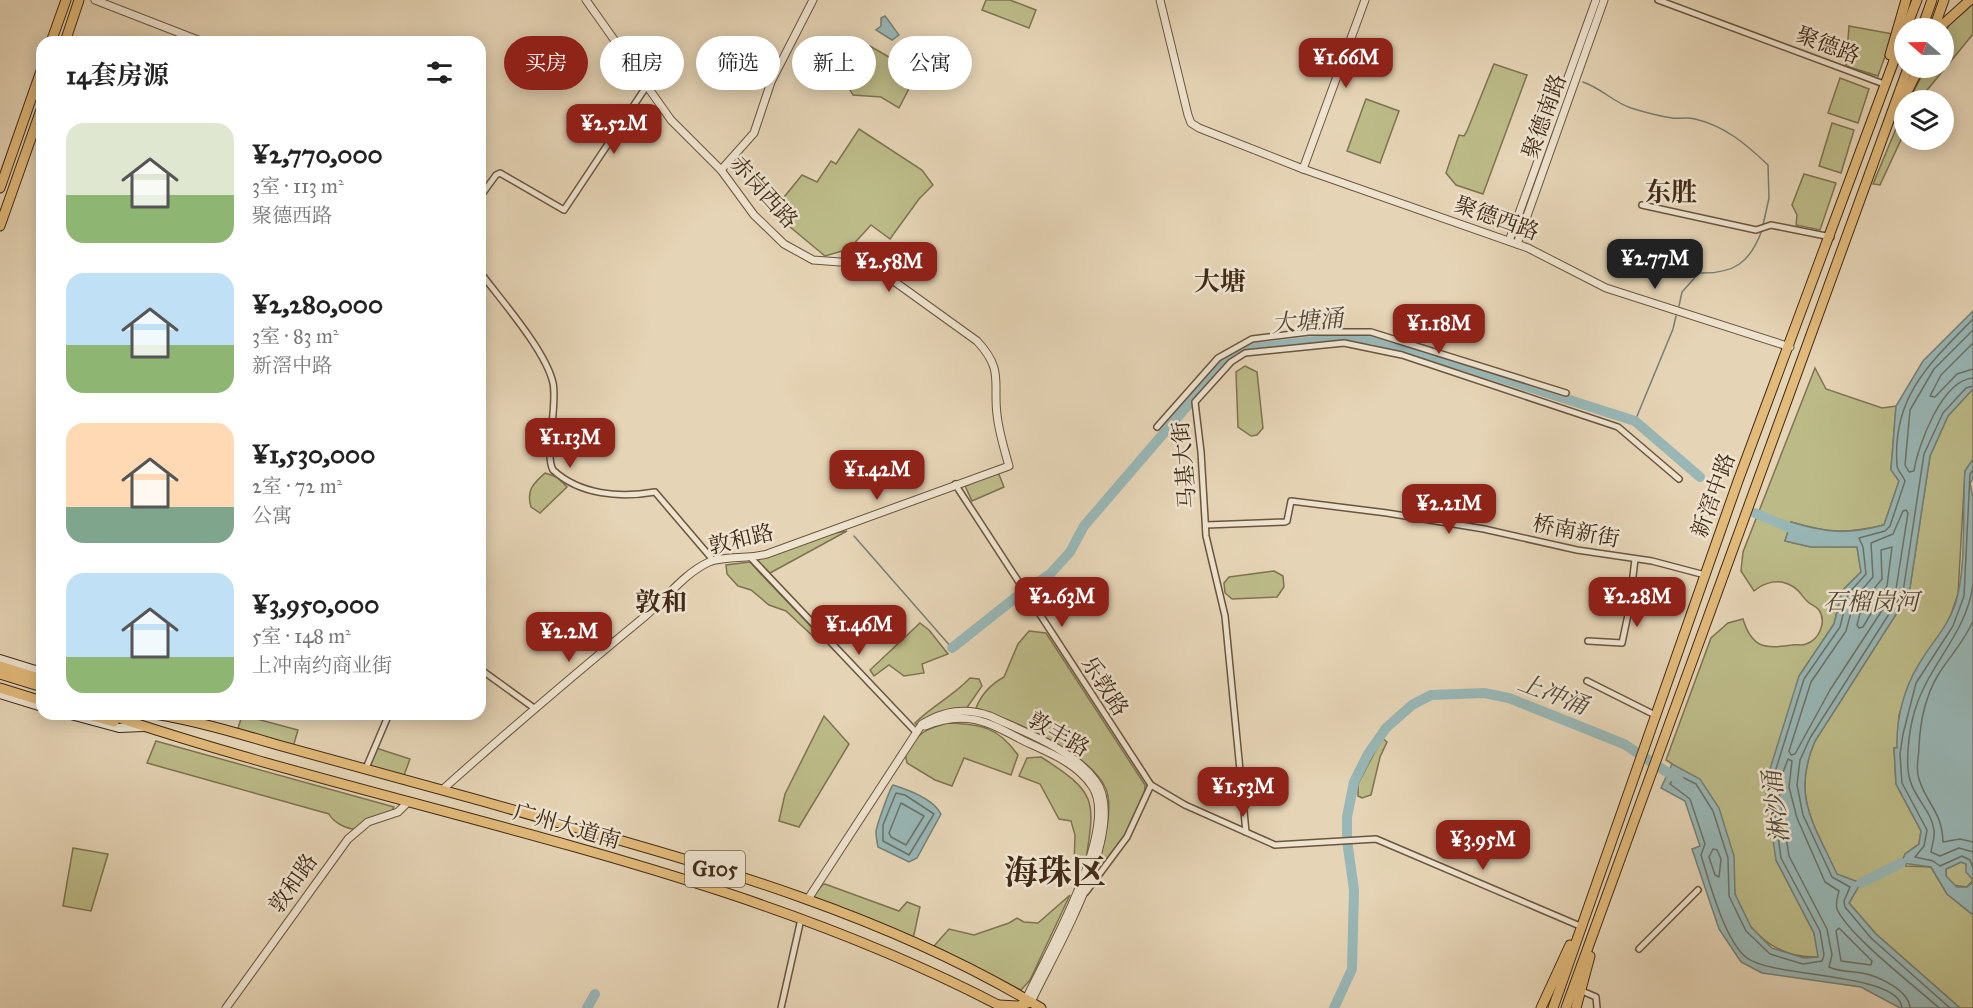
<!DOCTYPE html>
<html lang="zh">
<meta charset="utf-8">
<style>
body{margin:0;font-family:"IM FELL Great Primer","Noto Serif SC",serif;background:#f6f6f6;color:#222;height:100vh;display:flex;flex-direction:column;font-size:22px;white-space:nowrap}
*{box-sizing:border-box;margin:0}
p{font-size:20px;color:#767676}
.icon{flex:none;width:33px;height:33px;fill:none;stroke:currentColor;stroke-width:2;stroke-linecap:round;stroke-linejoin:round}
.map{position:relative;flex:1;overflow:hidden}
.drawer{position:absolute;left:36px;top:36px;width:450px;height:684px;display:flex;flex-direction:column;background:#fff;border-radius:18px;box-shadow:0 3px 15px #0003}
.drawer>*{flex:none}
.hud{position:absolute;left:504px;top:36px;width:570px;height:54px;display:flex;gap:12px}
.needle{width:39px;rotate:290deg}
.buttons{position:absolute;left:1894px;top:18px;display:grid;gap:12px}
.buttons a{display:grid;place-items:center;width:60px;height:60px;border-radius:50%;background:#fff;box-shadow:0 3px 15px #0003;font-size:30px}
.price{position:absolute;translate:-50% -51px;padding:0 14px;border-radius:12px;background:#8f2418;color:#fff;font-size:20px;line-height:39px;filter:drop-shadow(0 2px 3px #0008)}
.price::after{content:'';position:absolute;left:50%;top:36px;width:18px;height:14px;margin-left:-9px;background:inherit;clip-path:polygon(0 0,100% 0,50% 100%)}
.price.selected{background:#222;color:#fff}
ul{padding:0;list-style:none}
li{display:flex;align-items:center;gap:18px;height:150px;padding:0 30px}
li span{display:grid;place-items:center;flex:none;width:168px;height:120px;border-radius:18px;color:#555}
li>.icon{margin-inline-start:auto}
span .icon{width:72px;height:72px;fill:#fffc;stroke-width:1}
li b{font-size:26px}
h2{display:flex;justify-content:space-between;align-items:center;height:72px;padding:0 30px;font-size:26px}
.pill{padding:0 21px;border-radius:27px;background:#fff;box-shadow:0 3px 15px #0003;font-size:21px;line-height:54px}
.pill.selected{background:#8f2418;color:#fff}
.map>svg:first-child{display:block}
.green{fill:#bcbb88;stroke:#7e7350;stroke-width:1.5}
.water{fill:#98b7b6;stroke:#757f76;stroke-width:1.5}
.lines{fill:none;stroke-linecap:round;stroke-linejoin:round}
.shore{stroke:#6c7166;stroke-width:1.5}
.stream{stroke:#757f76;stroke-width:1.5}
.river{stroke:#98b7b6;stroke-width:10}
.minor-casing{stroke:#6a553e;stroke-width:8}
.tertiary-casing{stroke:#6a553e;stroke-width:9}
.secondary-casing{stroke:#412b17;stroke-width:10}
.primary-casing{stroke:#412b17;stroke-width:11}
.trunk-casing{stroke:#412b17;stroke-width:11}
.minor{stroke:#eee3cf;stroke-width:5}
.tertiary{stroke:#eee3cf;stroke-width:7}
.secondary{stroke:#eee3cf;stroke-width:8}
.primary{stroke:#e2ba7a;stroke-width:9}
.trunk{stroke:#e2ba7a;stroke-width:9}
.labels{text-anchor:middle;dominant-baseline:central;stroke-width:5;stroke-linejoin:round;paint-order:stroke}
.shield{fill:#eee3cf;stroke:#75624e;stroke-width:1.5}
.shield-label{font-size:21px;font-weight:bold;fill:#412b17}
.street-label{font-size:22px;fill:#412b17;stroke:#eee3cf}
.water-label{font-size:24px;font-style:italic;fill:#524737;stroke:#eee3cf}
.quarter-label{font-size:26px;font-weight:bold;fill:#412b17;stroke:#eee3cf}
.town-label{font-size:34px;font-weight:bold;fill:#412b17;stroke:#eee3cf}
</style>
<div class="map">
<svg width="1973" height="1008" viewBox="0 0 1973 1008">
<rect width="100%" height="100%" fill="#e5d4b5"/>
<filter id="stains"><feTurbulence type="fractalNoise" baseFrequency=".00333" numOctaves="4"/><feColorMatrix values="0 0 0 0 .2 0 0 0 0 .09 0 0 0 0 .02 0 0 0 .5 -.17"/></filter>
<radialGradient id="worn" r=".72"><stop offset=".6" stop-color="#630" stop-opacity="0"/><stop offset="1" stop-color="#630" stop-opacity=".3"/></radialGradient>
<!-- green -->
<g class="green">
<path d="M986,0H1010L1036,10L1029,28L982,10Z"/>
<path d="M1973,3V34L1919,100H1909L1926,68H1944C1944,36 1942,19 1973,3Z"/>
<path d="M1849,26L1893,34L1878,76L1846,66Z"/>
<path d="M861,41L917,73L899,108L881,97L853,95L849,88L870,62L855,54Z"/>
<path d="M1494,64L1527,75L1483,194L1456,185L1446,173L1459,135L1464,136L1467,131Z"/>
<path d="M1840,78L1869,89L1858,123L1828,113Z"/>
<path d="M1366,99L1399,111L1380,163L1347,151Z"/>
<path d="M1905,107V131L1880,185L1873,184Z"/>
<path d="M1832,123L1854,130L1841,173L1819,166Z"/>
<path d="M859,129L922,170L933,185L919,199L890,239L871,225L849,249L825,256L772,212L802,175L817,182L831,161L836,164Z"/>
<path d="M1804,174L1836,183L1820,230L1796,225L1797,215L1792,205Z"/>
<path d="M1245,366L1257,372L1263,428L1257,435L1251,436L1238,427L1236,372Z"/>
<path d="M1815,368L1826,389L1882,408L1896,406L1891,469L1899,481L1884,525C1845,534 1829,533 1791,522L1785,541L1811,547H1857L1861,572L1842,591L1834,624L1799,676L1776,860L1814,933L1819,957C1780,959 1743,933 1735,893C1732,876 1737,860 1729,843C1717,817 1694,791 1677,767L1666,760L1711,638L1728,623L1743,619C1752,649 1766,649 1792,645C1797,644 1801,646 1806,644C1819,640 1827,622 1819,610C1816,606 1811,605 1808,602C1802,597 1800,590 1792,586C1779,578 1765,582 1754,591L1741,571L1743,552Z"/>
<path d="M1973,389V459L1965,471L1958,594L1948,623L1911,681L1899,715L1897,748H1894L1896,784L1921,831L1919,844L1905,854L1906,866L1931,867L1947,894L1973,915V1008H1960L1876,934L1849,903L1860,883L1837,875C1814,824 1791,796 1815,741L1909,594L1930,456L1948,416Z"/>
<path d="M998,472L1004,487L972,501L965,486Z"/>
<path d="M545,473L557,477L567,487L540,513L531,507C526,490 533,484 545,473Z"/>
<path d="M847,531L770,573L758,562L759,559L834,533Z"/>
<path d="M750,562L760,573L825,641H818L786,611L769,605L751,590L738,586L727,574L726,565Z"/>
<path d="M1274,571L1283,576L1284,587L1277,597L1232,599L1225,593L1224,583L1229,577Z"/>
<path d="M920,623L929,630L948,654L922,664L924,673L904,676L889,665L874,676L870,670Z"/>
<path d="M1029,631L1046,633L1145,785C1144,820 1106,863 1085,891C1097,867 1116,815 1106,789C1091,753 1012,720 976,708C982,693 991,684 1004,677L1018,644Z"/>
<path d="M970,678L979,679L982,686L966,709L939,712L917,725L915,723C932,706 953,696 970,678Z"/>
<path d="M242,715L298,730L293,747L237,732Z"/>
<path d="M824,716L849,744L799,827L779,821L785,794Z"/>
<path d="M948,723C981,724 998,727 1018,755L1011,775L964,758L952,786L935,780L907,763L905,753C919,733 924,729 948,723Z"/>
<path d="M1382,738L1387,742L1380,757L1371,795L1362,798L1358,796V784Z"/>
<path d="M156,741L394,807L391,812L355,829C346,829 333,822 329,814L147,763Z"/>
<path d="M376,748L410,759L403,778L370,767Z"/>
<path d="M1041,757C1099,794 1095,800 1085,866L1074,865L1075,835L1071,821L1059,819L1040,784L1019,776L1027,758Z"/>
<path d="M73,848L108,854L91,911L63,906Z"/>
<path d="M1961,862L1966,864L1973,880L1967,887L1952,885L1946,877V869Z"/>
<path d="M825,884L899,911L907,902L920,907L913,939L812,898L822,885Z"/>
<path d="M1070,895L1030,980L1021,990L934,946L949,929L974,935L1009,923L1017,918L1024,922L1038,923Z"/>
</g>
<!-- water -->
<g class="water">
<path d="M885,16C887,18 898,34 899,35L892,40L876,30L881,26V18Z"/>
<path d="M1973,311V389L1948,416L1930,456L1909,594L1815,741C1791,796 1814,824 1837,874L1861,883L1849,903L1876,934L1960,1008H1900L1861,987L1762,973L1741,962L1719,929L1692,849L1700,846L1685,801L1661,788L1672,764L1700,779L1719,808L1734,856L1735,894L1751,927L1772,948L1804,958L1818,957L1814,933L1776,860L1765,785L1799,676L1834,624L1842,591L1861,572L1857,547H1811L1785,541L1791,522C1828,533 1846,535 1884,525L1899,481L1891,470L1896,406L1923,361Z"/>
<path d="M1973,459V479L1970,483L1973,497V880L1966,872V864L1961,862L1946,869V876L1957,887H1967L1973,882V915L1947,894L1931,867L1901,863L1905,854L1919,844L1921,831L1896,784L1894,748H1897C1896,719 1904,688 1919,664C1931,643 1947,628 1955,605C1967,568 1962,511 1965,471Z"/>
<path d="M893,785C909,790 934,800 941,814L917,858L909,862L878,847C877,842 876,837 876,832C876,827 890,788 893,785Z"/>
</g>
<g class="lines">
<!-- shore -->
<g class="shore">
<path d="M1973,330L1934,369L1910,410L1905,465L1909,472L1914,471C1918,445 1942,380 1973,378"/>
<path d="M1973,343L1941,375L1930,396L1935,397L1957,374L1973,369"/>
<path d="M1973,470L1970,474L1964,596L1953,626L1916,683L1903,734L1900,754L1902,783L1927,830L1924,846L1915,857L1933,861L1940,866L1962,856L1970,860L1973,868"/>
<path d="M1906,510L1908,513L1896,589L1830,690L1795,754L1791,755L1789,751L1811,682L1846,631L1855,598L1873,577L1871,543L1893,534L1903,511Z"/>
<path d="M1892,547L1887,586L1863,627L1859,628L1857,625L1863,602L1882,579L1881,550Z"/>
<path d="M1973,584C1967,635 1925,667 1913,717C1909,733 1905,764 1910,780C1914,797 1932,812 1934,830C1935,837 1932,845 1931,852L1940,856L1959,848L1973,852"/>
<path d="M1973,621C1964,642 1950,656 1938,675C1925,697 1920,722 1919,747C1919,757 1915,768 1919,779C1927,805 1942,811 1943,842L1960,839L1973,842"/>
<path d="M896,793L905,795L934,814L909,855L883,841V825Z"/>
<path d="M901,803L924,816L906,845L891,837L889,833Z"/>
<path d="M1713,849L1717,850L1721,859L1719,877L1715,875L1709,857Z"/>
<path d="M1839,928L1872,961L1871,965L1841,961L1836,931Z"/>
<path d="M1902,1008C1899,972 1773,978 1747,958C1725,942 1709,881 1701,855L1705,844L1690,799L1670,784L1676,774L1696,784L1713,811L1728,858L1729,896L1746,931L1770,954L1803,964L1822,961L1824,955L1820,931L1781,858L1771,785L1804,679L1840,627L1848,594L1866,574L1863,547L1859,538L1885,531L1890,526L1905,481C1903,475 1897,471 1897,465C1892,397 1929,364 1973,319"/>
<path d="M1910,1008C1909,990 1878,976 1862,973C1851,971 1839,972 1829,967L1832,955L1827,929L1789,856L1778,786L1788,759L1792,761L1789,787L1797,818L1825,882L1839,891C1838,896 1835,902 1837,909C1849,936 1915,986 1939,1008"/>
<path d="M1950,1008L1871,938L1845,907L1844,901L1850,887L1832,877L1803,815L1797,785L1800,760L1810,738L1903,592L1924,454L1943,413L1966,388L1973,386"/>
</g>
<!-- stream -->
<g class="stream">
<path d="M1583,82C1601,88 1613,102 1631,108C1644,112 1658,116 1672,118C1679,119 1687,117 1695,119C1725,126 1746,144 1768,165L1769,198L1763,225"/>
<path d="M1679,306L1682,292L1699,273C1734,274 1750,263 1762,230"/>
<path d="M1635,421L1673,329L1676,316"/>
<path d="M854,536L952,648"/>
</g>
<!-- river -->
<g class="river">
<path d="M1755,513L1802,533"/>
<path d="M1030,588L1051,573L1070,552L1084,526L1224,363L1242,349L1342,338L1371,339L1407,348L1635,421L1700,477"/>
<path d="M952,648L1020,594"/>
<path d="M1861,883L1901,863"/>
<path d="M587,1008L595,994"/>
<path d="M1334,1008L1352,969L1354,890L1347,840V817L1354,782L1368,754L1386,728L1412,705L1431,695L1484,693L1509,698L1624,744L1679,780"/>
</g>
<!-- minor casing -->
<g class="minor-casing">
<g id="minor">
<path d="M1658,0L1884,84"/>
<path d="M480,197L496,175L500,173L564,210L646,87"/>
<path d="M1642,205L1756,230L1771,225L1831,237"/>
<path d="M480,272C501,300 546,351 553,383C558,406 544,454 553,470C580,495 620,498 655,492L713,560"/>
<path d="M1157,427L1218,358L1252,339L1309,332H1371L1566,393"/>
<path d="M955,484L1151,785L1185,805L1275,845L1376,839L1580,926"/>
<path d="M1206,525L1285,522L1287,521L1291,501L1387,513L1484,529L1577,550L1652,561L1705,575"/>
<path d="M751,558L915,731"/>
<path d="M1588,641L1622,643L1629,610L1635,559"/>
<path d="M480,669L534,708"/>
<path d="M1587,681L1657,716"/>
<path d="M366,768L389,714"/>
<path d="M1246,832L1225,616L1206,536L1201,452L1195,402L1231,362L1245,353L1344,343L1402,355L1618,427L1679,479"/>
<path d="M1086,892L1127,837L1151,785"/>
<path d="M1639,949L1698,890"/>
<path d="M1582,991L1596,997L1597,1008"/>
<path d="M781,1008L801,919"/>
</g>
</g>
<!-- tertiary casing -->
<g class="tertiary-casing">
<g id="tertiary">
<path d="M95,0L203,42"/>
<path d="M1160,0L1188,115L1191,123L1199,128L1303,169L1528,248L1606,288L1790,347"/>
<path d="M1303,169L1365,0"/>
<path d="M721,170L754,133L771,82L813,0"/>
<path d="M1509,241L1596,0"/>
<path d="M1517,244L1604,0"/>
<path d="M925,726C966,709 988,722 1024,741C1048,752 1077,763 1092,786C1121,828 1046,956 1026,999"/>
<path d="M442,790C508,731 575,674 643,618C665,600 683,574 709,562C722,556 750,559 767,554L1009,466C1004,449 999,432 997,415C993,381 1004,370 977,341L877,269L854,263L813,260L784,244L754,215L721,170L671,120L586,0"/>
<path d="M808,899L922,724C944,711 965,707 990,716C1024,732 1072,749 1095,780C1131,826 1053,954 1031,1002"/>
<path d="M226,1008L348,839L368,822L398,812L408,802"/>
</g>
</g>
<!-- secondary casing -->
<g class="secondary-casing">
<g id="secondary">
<path d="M0,659L42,672"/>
<path d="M0,694L42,707"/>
<path d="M67,714L119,728L143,727"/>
</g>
</g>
<!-- primary casing -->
<g class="primary-casing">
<g id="primary">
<path d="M51,42L66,0"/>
<path d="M65,42L79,0"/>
<path d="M0,188L42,68"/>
<path d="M0,226L42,107"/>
</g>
</g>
<!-- trunk casing -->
<g class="trunk-casing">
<g id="trunk">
<path d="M1906,28L1917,0"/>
<path d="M1922,28L1932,0"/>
<path d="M1934,28L1944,0"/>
<path d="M1939,28L1970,0"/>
<path d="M1890,55L1906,0"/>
<path d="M1898,110L1919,68"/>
<path d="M0,666L42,679"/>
<path d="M0,674L42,687"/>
<path d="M0,688L42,701"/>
<path d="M85,714L114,722"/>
<path d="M107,714C404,814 725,861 1004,1008"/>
<path d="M155,714C197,721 237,733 278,745C346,763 414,782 482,801C673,856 870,904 1041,1008"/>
<path d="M999,1005L1018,1006L1031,1002"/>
<path d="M1541,1008L1570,945"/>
<path d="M1553,1008L1738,481L1905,31"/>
<path d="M1566,1008L1908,68"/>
<path d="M1576,1008L1590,956"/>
</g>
</g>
<!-- minor -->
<use href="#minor" class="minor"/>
<!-- tertiary -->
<use href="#tertiary" class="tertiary"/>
<!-- secondary -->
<use href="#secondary" class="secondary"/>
<!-- primary -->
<use href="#primary" class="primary"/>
<!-- trunk -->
<use href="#trunk" class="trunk"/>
</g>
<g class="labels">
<!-- shield labels -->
<rect class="shield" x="685" y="851" width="60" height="36" rx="4.5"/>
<g class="shield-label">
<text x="715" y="869">G105</text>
</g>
<!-- street labels -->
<g class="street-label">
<text transform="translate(1828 45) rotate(21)">聚德路</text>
<text transform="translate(1544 116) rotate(-70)">聚德南路</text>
<text transform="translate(764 192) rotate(48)">赤岗西路</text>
<text transform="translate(1497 218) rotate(20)">聚德西路</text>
<text transform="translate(1184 465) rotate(-95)">马基大街</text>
<text transform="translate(1713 495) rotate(-70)">新滘中路</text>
<text transform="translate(1576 531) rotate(11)">桥南新街</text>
<text transform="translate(741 539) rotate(-13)">敦和路</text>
<text transform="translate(1105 686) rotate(57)">乐敦路</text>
<text transform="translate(1059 734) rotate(30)">敦丰路</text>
<text transform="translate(567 826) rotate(16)">广州大道南</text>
<text transform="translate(293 883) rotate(-55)">敦和路</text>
</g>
<!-- water labels -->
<g class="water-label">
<text transform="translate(1307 321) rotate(-5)">大塘涌</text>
<text x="1871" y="602">石榴岗河</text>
<text transform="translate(1553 694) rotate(21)">上冲涌</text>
<text transform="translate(1776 807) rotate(-97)">淋沙涌</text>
</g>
<!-- quarter labels -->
<g class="quarter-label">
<text x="1671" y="192">东胜</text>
<text x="1220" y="281">大塘</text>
<text x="661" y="602">敦和</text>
</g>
<!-- town labels -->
<g class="town-label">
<text x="1055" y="872">海珠区</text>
</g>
</g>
<rect width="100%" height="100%" filter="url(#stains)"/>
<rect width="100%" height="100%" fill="url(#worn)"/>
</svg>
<div class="buttons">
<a><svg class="needle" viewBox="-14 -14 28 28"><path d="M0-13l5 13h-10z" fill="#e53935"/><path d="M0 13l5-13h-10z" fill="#767676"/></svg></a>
<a><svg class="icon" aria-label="layers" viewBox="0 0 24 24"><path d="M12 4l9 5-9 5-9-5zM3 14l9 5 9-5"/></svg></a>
</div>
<b class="price" style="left:1346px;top:89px">¥1.66M</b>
<b class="price" style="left:614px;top:155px">¥2.52M</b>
<b class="price selected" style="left:1655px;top:290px">¥2.77M</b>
<b class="price" style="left:889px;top:293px">¥2.58M</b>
<b class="price" style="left:1439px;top:355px">¥1.18M</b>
<b class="price" style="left:570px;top:469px">¥1.13M</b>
<b class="price" style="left:877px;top:501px">¥1.42M</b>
<b class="price" style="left:1449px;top:535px">¥2.21M</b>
<b class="price" style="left:1062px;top:628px">¥2.63M</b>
<b class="price" style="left:1637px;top:628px">¥2.28M</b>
<b class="price" style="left:859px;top:656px">¥1.46M</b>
<b class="price" style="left:569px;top:663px">¥2.2M</b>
<b class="price" style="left:1243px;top:818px">¥1.53M</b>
<b class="price" style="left:1483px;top:871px">¥3.95M</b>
<div class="hud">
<a class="pill selected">买房</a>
<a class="pill">租房</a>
<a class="pill">筛选</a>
<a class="pill">新上</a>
<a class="pill">公寓</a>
</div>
<section class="drawer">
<h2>14套房源<svg class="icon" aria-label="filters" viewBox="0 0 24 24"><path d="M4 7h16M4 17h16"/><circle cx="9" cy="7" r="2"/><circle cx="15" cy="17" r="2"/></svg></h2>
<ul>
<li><span style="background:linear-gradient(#dfe7d0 60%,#8fb573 0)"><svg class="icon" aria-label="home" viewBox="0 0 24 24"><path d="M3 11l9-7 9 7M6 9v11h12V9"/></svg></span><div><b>¥2,770,000</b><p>3室 · 113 m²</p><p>聚德西路</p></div></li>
<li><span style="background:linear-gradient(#bfe0f5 60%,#8fb573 0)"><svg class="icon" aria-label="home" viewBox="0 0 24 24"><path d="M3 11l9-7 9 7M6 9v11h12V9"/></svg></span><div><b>¥2,280,000</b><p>3室 · 83 m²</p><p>新滘中路</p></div></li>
<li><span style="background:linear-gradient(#ffd9b3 70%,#7fa58c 0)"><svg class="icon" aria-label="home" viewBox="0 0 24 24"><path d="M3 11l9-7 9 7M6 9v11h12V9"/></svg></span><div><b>¥1,530,000</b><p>2室 · 72 m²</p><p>公寓</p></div></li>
<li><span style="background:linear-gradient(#bfe0f5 70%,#8fb573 0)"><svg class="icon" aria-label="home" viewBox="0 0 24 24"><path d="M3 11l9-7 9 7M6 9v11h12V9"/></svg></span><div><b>¥3,950,000</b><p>5室 · 148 m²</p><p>上冲南约商业街</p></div></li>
</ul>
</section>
</div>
